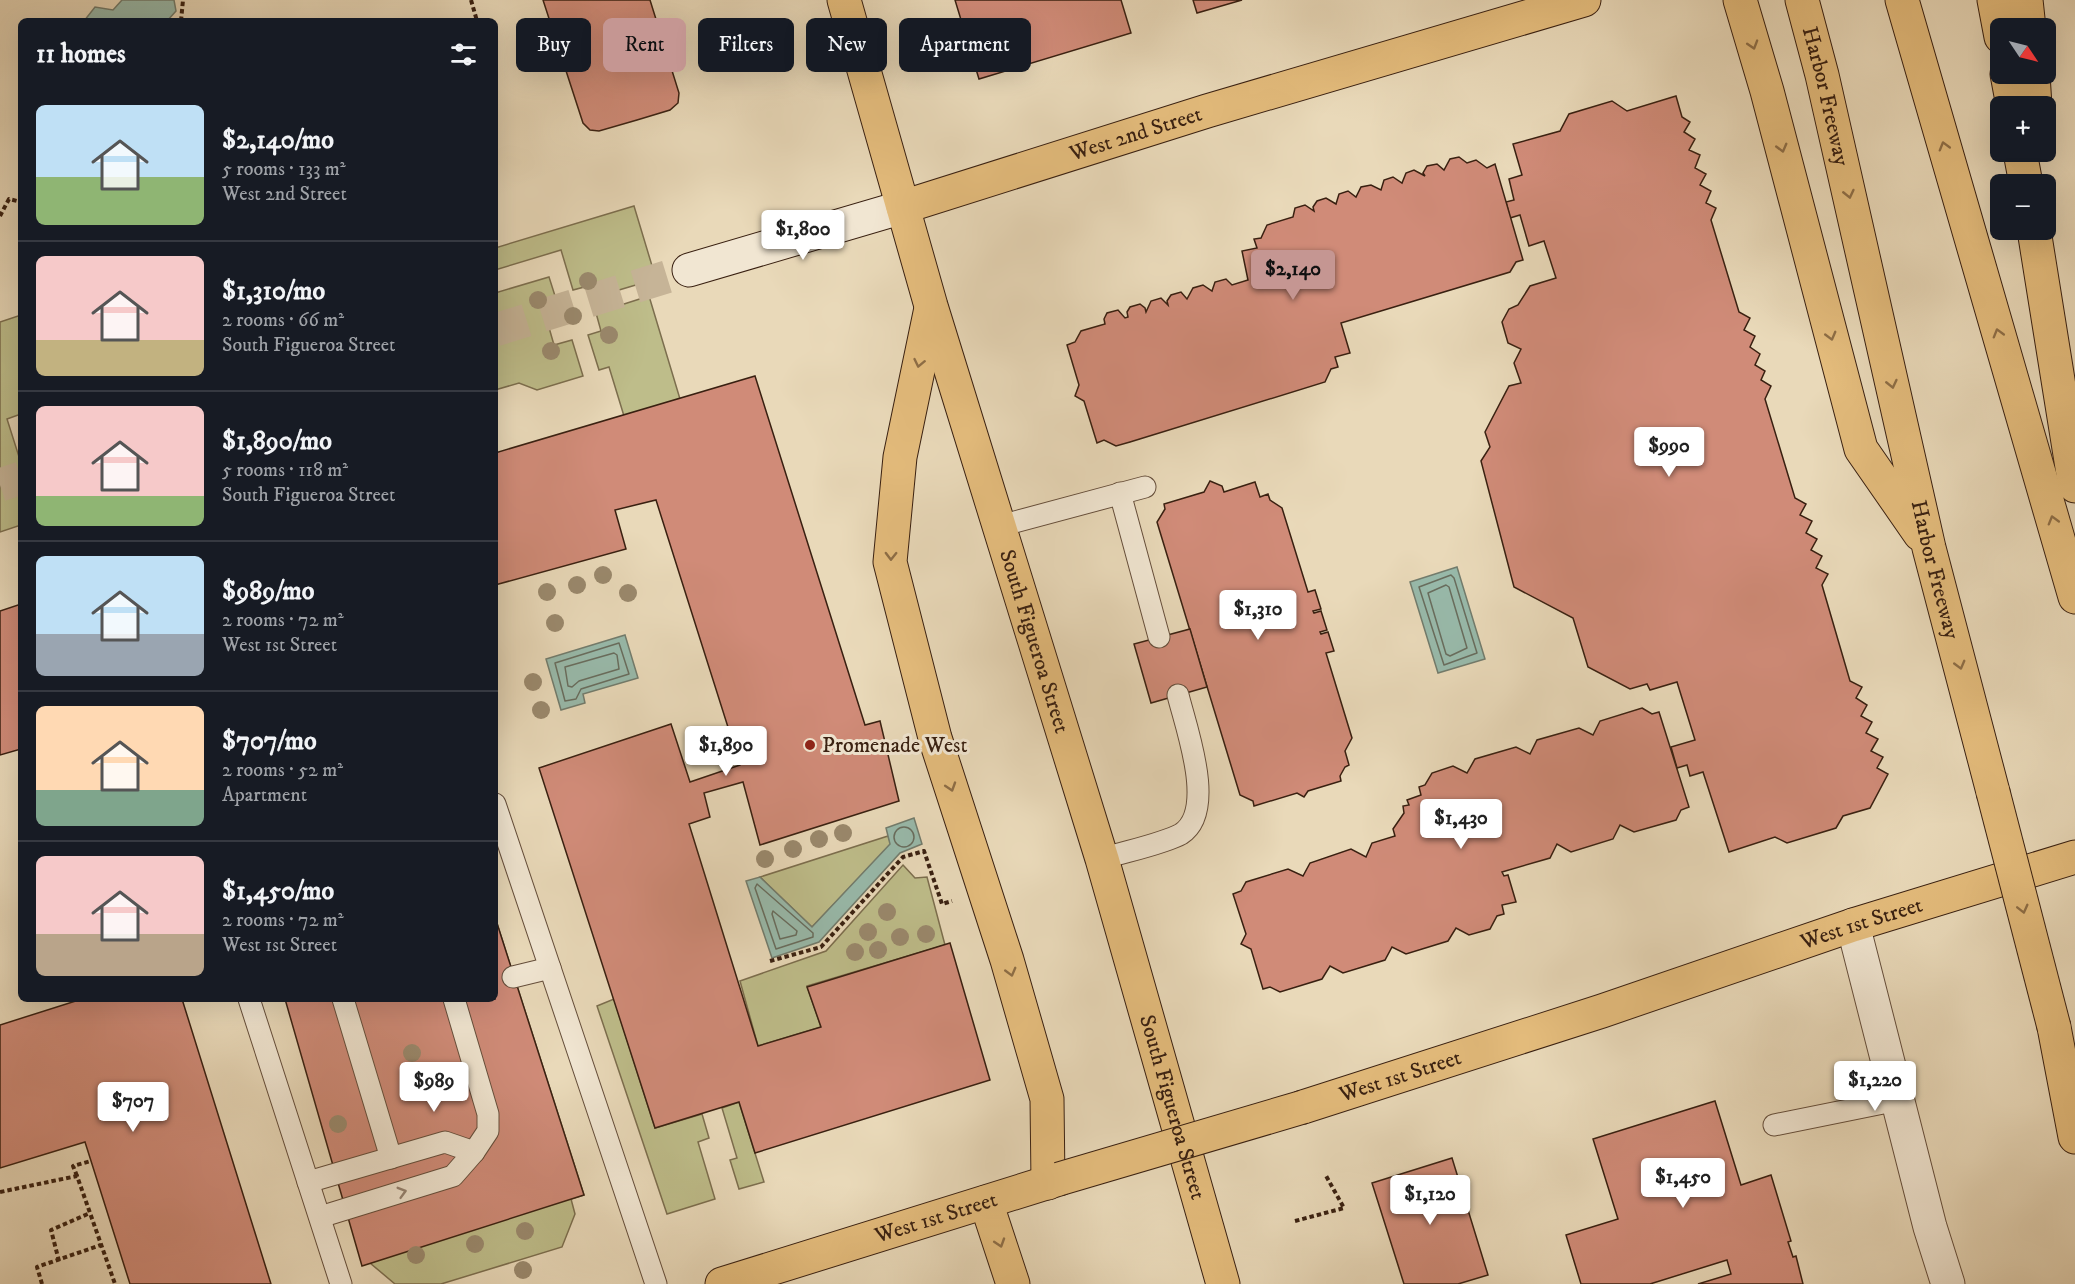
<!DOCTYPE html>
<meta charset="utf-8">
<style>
body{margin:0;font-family:"IM FELL DW Pica",serif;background:#242831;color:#f1f3f6;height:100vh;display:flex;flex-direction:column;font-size:22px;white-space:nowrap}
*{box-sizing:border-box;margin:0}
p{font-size:20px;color:#9ea1a6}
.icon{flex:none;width:33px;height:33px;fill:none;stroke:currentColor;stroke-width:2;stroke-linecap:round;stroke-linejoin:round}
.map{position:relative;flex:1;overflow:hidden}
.panel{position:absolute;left:18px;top:18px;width:480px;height:984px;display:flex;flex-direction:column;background:#171b24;border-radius:9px;box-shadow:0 6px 24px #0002}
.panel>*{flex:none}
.hud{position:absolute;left:516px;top:18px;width:570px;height:54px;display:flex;gap:12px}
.needle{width:39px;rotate:125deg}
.fabs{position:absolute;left:1990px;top:18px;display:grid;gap:12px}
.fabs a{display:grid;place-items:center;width:66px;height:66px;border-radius:9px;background:#171b24;box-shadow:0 6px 24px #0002;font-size:30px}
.price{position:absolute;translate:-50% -51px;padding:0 14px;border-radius:6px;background:#fff;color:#222;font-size:20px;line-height:39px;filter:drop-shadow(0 2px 3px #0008)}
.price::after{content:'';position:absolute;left:50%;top:36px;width:18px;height:14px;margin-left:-9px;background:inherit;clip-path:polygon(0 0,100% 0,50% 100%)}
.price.current{background:#c59692;color:#111}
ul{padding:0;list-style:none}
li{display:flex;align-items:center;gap:18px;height:150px;padding:0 18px}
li+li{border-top:2px solid #363941}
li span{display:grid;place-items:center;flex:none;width:168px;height:120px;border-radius:9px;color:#555}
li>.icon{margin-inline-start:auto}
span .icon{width:72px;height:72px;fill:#fffc;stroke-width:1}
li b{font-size:26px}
h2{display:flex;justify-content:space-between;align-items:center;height:72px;padding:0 18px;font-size:26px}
.pill{padding:0 21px;border-radius:9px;background:#171b24;box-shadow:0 6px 24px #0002;font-size:21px;line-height:54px}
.pill.current{background:#c59692;color:#111}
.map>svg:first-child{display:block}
.green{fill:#bebd8a;stroke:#7c6e4e;stroke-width:1.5}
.water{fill:#98baab;stroke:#727c6d;stroke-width:1.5}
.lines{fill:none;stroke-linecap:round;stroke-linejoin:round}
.shore{stroke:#686d5e;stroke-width:1.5}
.building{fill:#d08b78;stroke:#392011;stroke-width:1.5}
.secondary-tunnel{stroke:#c6b497;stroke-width:33;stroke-dasharray:33 16;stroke-linecap:butt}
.lane-casing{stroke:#654e3b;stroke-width:23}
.street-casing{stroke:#654e3b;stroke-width:35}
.secondary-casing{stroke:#392011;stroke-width:35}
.primary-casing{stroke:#392011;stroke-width:35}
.highway-casing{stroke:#392011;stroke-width:35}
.path{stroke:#392011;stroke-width:4;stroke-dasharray:4.5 3;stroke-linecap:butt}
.lane{stroke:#f1e6d2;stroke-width:21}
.street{stroke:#f1e6d2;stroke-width:33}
.secondary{stroke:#f1e6d2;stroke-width:33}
.primary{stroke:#e4bc7c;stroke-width:33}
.highway{stroke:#e4bc7c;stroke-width:33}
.primary-bridge-casing{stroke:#392011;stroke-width:35;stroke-linecap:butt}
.highway-bridge-casing{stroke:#392011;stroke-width:35;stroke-linecap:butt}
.primary-bridge{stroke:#e4bc7c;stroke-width:33}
.highway-bridge{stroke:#e4bc7c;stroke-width:33}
.tree{fill:#9a896d}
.oneway{stroke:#8e6e46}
.oneway2{stroke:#958372}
.poi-dot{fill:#8f2418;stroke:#f1e6d2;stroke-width:2}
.labels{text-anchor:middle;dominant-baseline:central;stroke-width:6;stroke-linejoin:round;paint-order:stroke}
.street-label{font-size:22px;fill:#392011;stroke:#f1e6d2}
.poi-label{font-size:22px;fill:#392011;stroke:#f1e6d2;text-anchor:start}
</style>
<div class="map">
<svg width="2075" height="1284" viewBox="0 0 2075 1284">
<rect width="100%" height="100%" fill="#e9d9b9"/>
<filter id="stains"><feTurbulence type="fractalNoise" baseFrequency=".00333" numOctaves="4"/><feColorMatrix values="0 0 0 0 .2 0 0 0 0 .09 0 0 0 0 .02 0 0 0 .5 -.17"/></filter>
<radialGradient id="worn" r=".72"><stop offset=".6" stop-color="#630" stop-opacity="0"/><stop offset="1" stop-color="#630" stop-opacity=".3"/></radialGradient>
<!-- green -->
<g class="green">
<path d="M634,206L656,279L592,298L588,286L573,290L561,250L495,270V248Z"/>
<path d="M549,277L556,299L542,303L554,345L572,340L583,376L537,390L519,383L495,390V293Z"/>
<path d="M649,296L680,399L624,416L609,367L599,370L588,335L601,331L596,313Z"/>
<path d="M21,315V414L7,419L21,463V525L0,532V322Z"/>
<path d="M888,836L891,844L812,927L760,877Z"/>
<path d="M903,865L915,878L927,877L945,945L807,986L821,1027L758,1046L740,981L826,951Z"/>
<path d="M495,917L584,1195L571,1199L575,1214L562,1247L441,1284H395L370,1263L540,1201L495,947Z"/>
<path d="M614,999L655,1128L702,1114L709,1138L698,1142L715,1199L667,1214L597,1006Z"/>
<path d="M739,1102L764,1182L739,1189L730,1160L737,1158L722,1108Z"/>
</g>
<!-- water -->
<g class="water">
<path d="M122,0H174L176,11L167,21H84L95,7L113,10Z"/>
<path d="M1457,567L1485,659L1438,673L1410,582Z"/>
<path d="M625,635L638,678L583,694L585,703L561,710L546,659Z"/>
<path d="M914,818L922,844L900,853L819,942L772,958L746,881L760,877L812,927L890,844L886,828Z"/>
</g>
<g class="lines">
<!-- shore -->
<g class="shore">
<path d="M1451,575L1454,578L1477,653L1444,665L1419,587Z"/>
<path d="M1446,585L1449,587L1467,648L1450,656L1446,654L1428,593Z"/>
<path d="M619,643L629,674L581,689L576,699L565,701L555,663Z"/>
<path d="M614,653L617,655L619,669L579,681L572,687L568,686L565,667Z"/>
<circle cx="904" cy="837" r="10"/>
<path d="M757,884L813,933V937L776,949L755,888Z"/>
<path d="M773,911L797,931L796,935L780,939L772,914Z"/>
</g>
</g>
<!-- building -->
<g class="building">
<path d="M543,0H650L679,93L678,103L670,110L637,120L599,131L590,130L583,123Z"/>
<path d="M955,0H1121L1131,33L979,79Z"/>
<path d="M1193,0H1242L1197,13Z"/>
<path d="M1676,96L1682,117L1690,122L1684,132L1695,139L1689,150L1700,155L1695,168L1706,174L1700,185L1711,191L1706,203L1716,208L1711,220L1739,312L1750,318L1744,330L1755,336L1750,347L1760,354L1755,365L1765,371L1761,380L1771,386L1765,399L1795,498L1806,504L1800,515L1812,521L1806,533L1817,539L1811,550L1822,556L1816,568L1828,574L1822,585L1850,681L1862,687L1856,698L1867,705L1861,716L1872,722L1866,733L1878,739L1871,751L1883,757L1877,768L1888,774L1870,808L1843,816L1836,828L1787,843L1775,837L1729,852L1703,772L1690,776L1687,765L1677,768L1671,747L1695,740L1677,682L1650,690L1647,684L1630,689L1588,667L1573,618L1514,587L1481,461L1490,447L1485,432L1509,386L1521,383L1514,363L1521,349L1508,343L1502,322L1509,309L1518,305L1530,286L1556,278L1544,241L1529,246L1520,215L1510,218L1506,202L1514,200L1509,179L1522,175L1513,144L1560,131L1569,114L1612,101L1627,111Z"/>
<path d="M1459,157L1467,163L1476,160L1487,168L1495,164L1523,260L1516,262L1510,272L1341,323L1350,353L1335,357L1338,367L1331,369L1325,382L1130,442L1116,446L1104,440L1097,443L1084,401L1075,396L1079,385L1067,345L1075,342L1081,331L1105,324L1104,319L1107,313L1118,310L1125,318L1128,317L1127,312L1130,307L1140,304L1145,308L1146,312L1151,301L1161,298L1168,305L1167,301L1171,295L1181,292L1187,299L1193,288L1203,285L1212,291L1215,282L1226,279L1232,285L1248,280L1242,251L1257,248L1254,239L1261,238L1267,225L1293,217L1295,208L1305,205L1314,211L1313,207L1317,201L1326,198L1336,204L1339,194L1348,191L1356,197L1361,187L1371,185L1381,190L1384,180L1393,177L1402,183L1406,173L1414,170L1425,176L1423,173L1427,166L1437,164L1444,170L1450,159Z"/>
<path d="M755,376L865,725L880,721L899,801L760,845L743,782L704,793L710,817L689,824L758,1046L821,1027L807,987L950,943L990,1080L755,1153L739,1102L655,1128L539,768L671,724L690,782L740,765L656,500L615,510L626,549L495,585V453Z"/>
<path d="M1210,481L1222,486L1224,492L1255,482L1260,497L1268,494L1270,500L1282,508L1308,592L1315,590L1321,609L1313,611L1314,613L1321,611L1327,630L1320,632L1321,634L1328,632L1334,651L1326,653L1352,738L1345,751L1349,765L1345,767L1340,776L1341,781L1308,791L1304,797L1297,793L1254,806L1253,801L1240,795L1157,522L1165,509L1164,504L1204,492Z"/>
<path d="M21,604V749L0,755V611Z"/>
<path d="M1190,629L1207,687L1151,703L1134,644Z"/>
<path d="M1642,708L1652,714L1659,712L1689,807L1681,810L1676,820L1634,832L1620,825L1613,839L1571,852L1557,844L1550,858L1502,872L1504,876L1508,875L1516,902L1502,905L1504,914L1497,916L1490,929L1469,935L1456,928L1448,941L1406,954L1392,947L1385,960L1343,973L1330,966L1322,979L1280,992L1270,987L1263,989L1251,949L1241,944L1246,934L1233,894L1241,891L1246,882L1288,869L1303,876L1310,863L1351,849L1366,857L1372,843L1395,836L1393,829L1404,813L1403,806L1409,805L1407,800L1421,795L1419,787L1425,785L1432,773L1453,766L1467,773L1475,759L1516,747L1530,754L1537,740L1579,728L1593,735L1600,721Z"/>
<path d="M495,917L584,1195L362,1266L285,999H495Z"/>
<path d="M82,999H182L271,1284H130L85,1142L0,1168V1025Z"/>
<path d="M1715,1101L1741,1185L1771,1175L1791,1241L1788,1242L1793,1257L1796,1256L1803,1284H1698L1731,1274L1727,1260L1650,1284H1581L1566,1235L1618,1219L1593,1139Z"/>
<path d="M1452,1158L1488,1275L1458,1284H1404L1372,1183Z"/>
</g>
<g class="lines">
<!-- secondary-tunnel -->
<g class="secondary-tunnel">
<path d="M495,330L689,270"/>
<path d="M0,485L21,478"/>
</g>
<!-- lane casing -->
<g class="lane-casing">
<g id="lane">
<path d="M1120,493L1159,637"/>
<path d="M1000,526L1145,487"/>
<path d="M495,804L656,1284"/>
<path d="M1102,859C1123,852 1163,844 1181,834C1217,811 1186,728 1178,695"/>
<path d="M513,977L550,968"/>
<path d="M249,999L341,1284"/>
<path d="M343,999L391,1158"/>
<path d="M1774,1125L1898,1100"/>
<path d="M308,1182L445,1142L474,1152"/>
<path d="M320,1217L453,1176L474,1152L488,1131V1114L454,999"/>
</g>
</g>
<!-- street casing -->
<g class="street-casing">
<path id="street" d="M1853,925L1930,1227L1948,1284"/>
</g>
<!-- secondary casing -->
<g class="secondary-casing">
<path id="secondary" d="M689,270L903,207"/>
</g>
<!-- primary casing -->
<g class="primary-casing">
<g id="primary">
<path id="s1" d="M844,0L931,306L1102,859L1223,1284"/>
<path id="s2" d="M903,207L1207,111L1584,0"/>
<path d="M931,308L900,457L890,562L935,738L1007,960L1047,1099L1048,1183"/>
<path id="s3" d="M1303,1107L1602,1011L1853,925L2075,857"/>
<path d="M986,1202L1013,1284"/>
<path id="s4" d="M722,1284L1059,1179"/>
</g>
</g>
<!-- highway casing -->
<g class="highway-casing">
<g id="highway">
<path d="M1740,0L1767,91L1861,449L1920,534"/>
<path id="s5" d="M1802,0L1822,75L1929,548L1993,792"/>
<path d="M1902,0L2075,597"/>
<path d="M1994,0L2001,37"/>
<path d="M2026,0L2029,28"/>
<path d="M2007,74L2013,106"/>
<path d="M2033,74L2035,106"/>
<path d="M2020,152L2026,184"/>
<path d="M2034,230L2075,486"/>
<path d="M2054,1027L2075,1137"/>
</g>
</g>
<!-- path -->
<g class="path">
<path d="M471,0L477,21"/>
<path d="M181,21L183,0"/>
<path d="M0,216L9,199L21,202"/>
<path d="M770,961L821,947L903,857L924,851L942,904L952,901"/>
<path d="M77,1176L73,1166L91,1161"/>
<path d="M0,1192L77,1176L115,1284"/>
<path d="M1295,1221L1344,1208L1325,1174"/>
<path d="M59,1261L51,1230L90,1213"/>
<path d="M42,1284L37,1267L101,1245"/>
</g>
<!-- lane -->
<use href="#lane" class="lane"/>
<!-- street -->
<use href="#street" class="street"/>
<!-- secondary -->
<use href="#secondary" class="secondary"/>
<!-- primary -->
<use href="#primary" class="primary"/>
<!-- highway -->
<use href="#highway" class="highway"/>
<!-- primary-bridge casing -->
<g class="primary-bridge-casing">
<path id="primary-bridge" d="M1059,1179L1303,1107"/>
</g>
<!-- highway-bridge casing -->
<g class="highway-bridge-casing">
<path id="highway-bridge" d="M1993,792L2054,1027"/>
</g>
<!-- primary-bridge -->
<use href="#primary-bridge" class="primary-bridge"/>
<!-- highway-bridge -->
<use href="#highway-bridge" class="highway-bridge"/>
</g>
<!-- trees -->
<g class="tree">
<circle cx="588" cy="281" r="9"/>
<circle cx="538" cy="300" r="9"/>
<circle cx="573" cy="316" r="9"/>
<circle cx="609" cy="335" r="9"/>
<circle cx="551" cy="351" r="9"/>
<circle cx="603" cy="575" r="9"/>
<circle cx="577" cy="585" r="9"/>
<circle cx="547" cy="592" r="9"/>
<circle cx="628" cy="593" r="9"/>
<circle cx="555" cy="623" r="9"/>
<circle cx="533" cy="682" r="9"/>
<circle cx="541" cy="710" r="9"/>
<circle cx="843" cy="833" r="9"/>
<circle cx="819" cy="839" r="9"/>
<circle cx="793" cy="849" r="9"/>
<circle cx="765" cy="859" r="9"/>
<circle cx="887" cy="912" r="9"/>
<circle cx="868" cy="932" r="9"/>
<circle cx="926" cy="934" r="9"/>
<circle cx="900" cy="937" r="9"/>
<circle cx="878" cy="950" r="9"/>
<circle cx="855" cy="952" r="9"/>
<circle cx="412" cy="1053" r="9"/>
<circle cx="338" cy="1124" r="9"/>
<circle cx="525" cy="1231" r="9"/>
<circle cx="475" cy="1244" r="9"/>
<circle cx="416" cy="1255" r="9"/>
<circle cx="523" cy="1270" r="9"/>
</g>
<!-- one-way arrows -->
<defs><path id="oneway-chevron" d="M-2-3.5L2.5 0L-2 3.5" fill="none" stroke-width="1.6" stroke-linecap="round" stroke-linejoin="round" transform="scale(1.5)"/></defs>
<g class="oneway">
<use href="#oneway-chevron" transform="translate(1753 45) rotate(73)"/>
<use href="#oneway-chevron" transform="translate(1944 146) rotate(-106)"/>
<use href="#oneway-chevron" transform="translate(1782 148) rotate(75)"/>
<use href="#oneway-chevron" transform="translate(1849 194) rotate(77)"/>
<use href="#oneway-chevron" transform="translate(1998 333) rotate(-106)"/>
<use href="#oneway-chevron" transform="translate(1831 336) rotate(75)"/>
<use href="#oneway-chevron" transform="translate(919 363) rotate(102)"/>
<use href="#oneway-chevron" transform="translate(1892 384) rotate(77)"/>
<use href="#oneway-chevron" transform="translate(2053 520) rotate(-106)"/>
<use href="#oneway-chevron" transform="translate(891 556) rotate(91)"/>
<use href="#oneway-chevron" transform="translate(1960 665) rotate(75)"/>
<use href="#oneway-chevron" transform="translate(951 787) rotate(72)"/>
<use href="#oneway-chevron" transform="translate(2023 909) rotate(76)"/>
<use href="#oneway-chevron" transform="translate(1011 972) rotate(75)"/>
<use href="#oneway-chevron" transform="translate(1000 1243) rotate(72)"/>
</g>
<use class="oneway2" href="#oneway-chevron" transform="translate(402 1192) rotate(-16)"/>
<!-- markers -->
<circle class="poi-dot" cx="810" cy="745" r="6"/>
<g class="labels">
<!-- street labels -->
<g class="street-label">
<text stroke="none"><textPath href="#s5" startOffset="99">Harbor Freeway</textPath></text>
<text stroke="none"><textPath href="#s2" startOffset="244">West 2nd Street</textPath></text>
<text stroke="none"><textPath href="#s5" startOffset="585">Harbor Freeway</textPath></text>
<text stroke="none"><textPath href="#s1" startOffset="669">South Figueroa Street</textPath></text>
<text stroke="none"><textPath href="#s3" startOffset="588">West 1st Street</textPath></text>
<text stroke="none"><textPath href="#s3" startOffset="102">West 1st Street</textPath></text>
<text stroke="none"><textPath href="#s1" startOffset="1155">South Figueroa Street</textPath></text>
<text stroke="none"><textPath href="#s4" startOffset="224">West 1st Street</textPath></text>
</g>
<!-- poi labels -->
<g class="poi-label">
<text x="822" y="745">Promenade West</text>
</g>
</g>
<rect width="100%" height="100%" filter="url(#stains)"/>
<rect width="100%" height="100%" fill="url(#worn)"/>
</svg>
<div class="fabs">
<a><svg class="needle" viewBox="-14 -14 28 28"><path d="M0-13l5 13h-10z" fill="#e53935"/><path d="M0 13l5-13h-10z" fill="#9ea1a6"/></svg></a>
<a>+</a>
<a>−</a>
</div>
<b class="price" style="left:803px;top:261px">$1,800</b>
<b class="price current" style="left:1293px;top:301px">$2,140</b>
<b class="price" style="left:1669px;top:478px">$990</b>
<b class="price" style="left:1258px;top:641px">$1,310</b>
<b class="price" style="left:726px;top:777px">$1,890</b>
<b class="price" style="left:1461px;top:850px">$1,430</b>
<b class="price" style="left:1875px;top:1112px">$1,220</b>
<b class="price" style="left:434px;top:1113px">$989</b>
<b class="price" style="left:133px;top:1133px">$707</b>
<b class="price" style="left:1683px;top:1209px">$1,450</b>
<b class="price" style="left:1430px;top:1226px">$1,120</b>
<div class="hud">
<a class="pill">Buy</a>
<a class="pill current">Rent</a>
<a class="pill">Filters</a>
<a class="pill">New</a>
<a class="pill">Apartment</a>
</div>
<section class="panel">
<h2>11 homes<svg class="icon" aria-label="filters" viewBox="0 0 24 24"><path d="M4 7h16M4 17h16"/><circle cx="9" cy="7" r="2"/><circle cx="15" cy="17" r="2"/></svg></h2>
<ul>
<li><span style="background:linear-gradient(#bfe0f5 60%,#8fb573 0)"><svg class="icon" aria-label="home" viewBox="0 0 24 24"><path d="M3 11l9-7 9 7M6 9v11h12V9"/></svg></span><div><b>$2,140/mo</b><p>5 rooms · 133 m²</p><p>West 2nd Street</p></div></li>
<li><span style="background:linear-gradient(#f6c9c9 70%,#c2b280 0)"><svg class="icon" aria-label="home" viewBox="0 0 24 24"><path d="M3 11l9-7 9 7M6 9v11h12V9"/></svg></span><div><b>$1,310/mo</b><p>2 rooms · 66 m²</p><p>South Figueroa Street</p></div></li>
<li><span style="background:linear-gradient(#f6c9c9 75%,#8fb573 0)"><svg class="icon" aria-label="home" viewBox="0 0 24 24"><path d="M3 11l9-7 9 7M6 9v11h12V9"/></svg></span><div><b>$1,890/mo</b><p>5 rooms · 118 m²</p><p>South Figueroa Street</p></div></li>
<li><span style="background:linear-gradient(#bfe0f5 65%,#9aa5b1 0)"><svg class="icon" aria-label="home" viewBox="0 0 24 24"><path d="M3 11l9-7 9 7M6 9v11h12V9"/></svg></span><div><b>$989/mo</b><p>2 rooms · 72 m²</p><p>West 1st Street</p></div></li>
<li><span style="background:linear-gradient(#ffd9b3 70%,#7fa58c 0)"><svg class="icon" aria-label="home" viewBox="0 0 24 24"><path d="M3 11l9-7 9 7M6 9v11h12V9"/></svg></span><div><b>$707/mo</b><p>2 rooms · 52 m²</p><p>Apartment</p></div></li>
<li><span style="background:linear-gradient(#f6c9c9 65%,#b9a48a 0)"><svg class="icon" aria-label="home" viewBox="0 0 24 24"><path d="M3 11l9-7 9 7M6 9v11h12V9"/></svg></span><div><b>$1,450/mo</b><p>2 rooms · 72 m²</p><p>West 1st Street</p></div></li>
</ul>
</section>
</div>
